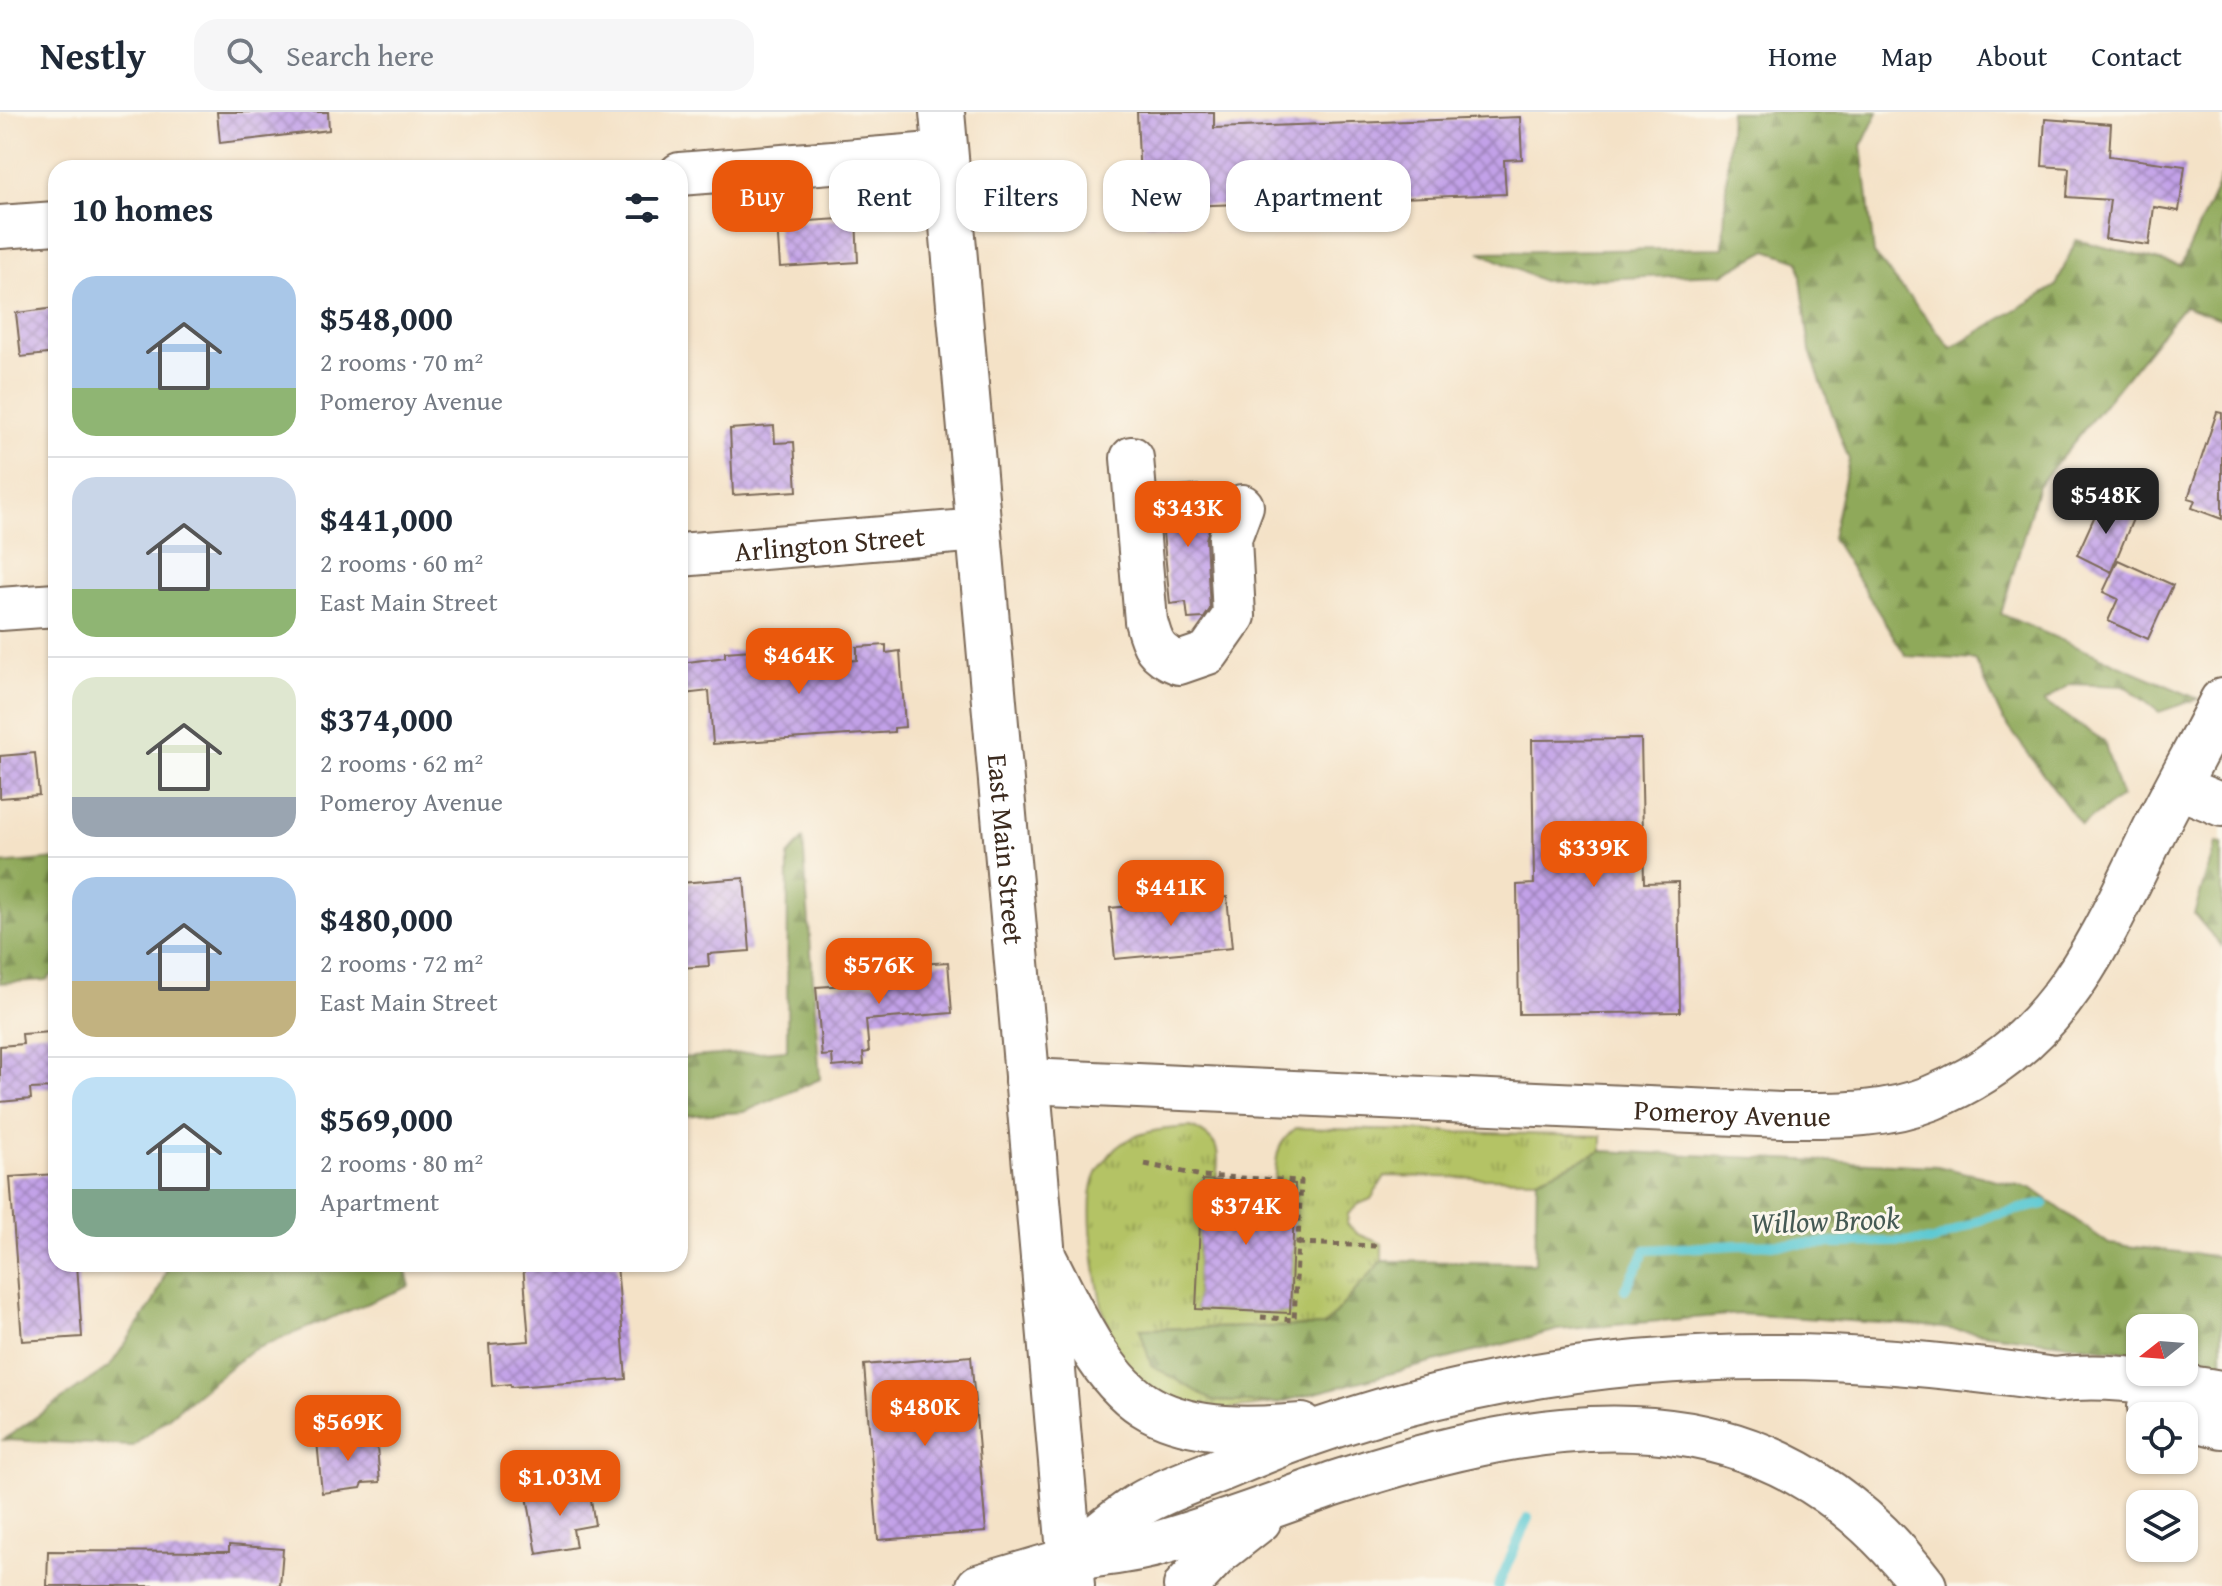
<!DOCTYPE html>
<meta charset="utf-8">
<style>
body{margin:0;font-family:"Gentium Book Plus",serif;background:#f6f6f7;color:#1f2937;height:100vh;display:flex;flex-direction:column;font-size:30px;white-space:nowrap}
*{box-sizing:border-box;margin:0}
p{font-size:26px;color:#747a83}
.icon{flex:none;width:44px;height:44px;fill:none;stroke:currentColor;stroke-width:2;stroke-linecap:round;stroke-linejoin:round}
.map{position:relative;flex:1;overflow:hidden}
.side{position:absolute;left:48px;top:48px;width:640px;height:1112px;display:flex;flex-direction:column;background:#fff;border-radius:24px;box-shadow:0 2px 6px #0004}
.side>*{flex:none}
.hud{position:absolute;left:712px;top:48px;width:760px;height:72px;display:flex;gap:16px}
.needle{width:52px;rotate:253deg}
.buttons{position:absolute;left:2126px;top:1202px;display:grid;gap:16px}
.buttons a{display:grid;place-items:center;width:72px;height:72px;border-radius:16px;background:#fff;box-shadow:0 2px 6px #0004;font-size:40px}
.price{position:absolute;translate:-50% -68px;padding:0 18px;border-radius:16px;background:#ea580c;color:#fff;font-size:26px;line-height:52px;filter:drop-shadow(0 2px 4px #0008)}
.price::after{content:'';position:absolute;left:50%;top:48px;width:24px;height:18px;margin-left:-12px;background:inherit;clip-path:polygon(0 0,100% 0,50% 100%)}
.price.active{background:#222;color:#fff}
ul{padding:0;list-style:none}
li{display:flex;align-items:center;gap:24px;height:200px;padding:0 24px}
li+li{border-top:2px solid #e0e1e3}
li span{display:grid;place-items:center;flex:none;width:224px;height:160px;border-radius:24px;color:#555}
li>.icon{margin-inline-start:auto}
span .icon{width:96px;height:96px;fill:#fffc;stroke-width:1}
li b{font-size:34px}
h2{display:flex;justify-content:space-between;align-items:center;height:96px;padding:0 24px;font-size:34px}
.tag{padding:0 28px;border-radius:24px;background:#fff;box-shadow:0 2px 6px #0004;font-size:28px;line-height:72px}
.tag.active{background:#ea580c;color:#fff}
header{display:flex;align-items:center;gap:48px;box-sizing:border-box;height:112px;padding:0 40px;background:#fff;border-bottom:2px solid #e0e1e3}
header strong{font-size:38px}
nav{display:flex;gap:44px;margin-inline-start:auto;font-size:28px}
.search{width:560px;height:72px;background:#f6f6f7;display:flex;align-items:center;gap:20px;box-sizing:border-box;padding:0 28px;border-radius:24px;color:#747a83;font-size:30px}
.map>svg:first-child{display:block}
.grass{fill:url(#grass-tufts);stroke:#787642;stroke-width:2}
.forest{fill:url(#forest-firs);stroke:#656a3c;stroke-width:2}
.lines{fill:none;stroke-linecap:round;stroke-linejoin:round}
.stream{stroke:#5dc9d3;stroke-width:10}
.building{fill:url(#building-cross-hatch)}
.minor-casing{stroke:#7c6a59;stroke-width:46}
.major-casing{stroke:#7c6a59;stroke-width:48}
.highway-casing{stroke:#7c6a59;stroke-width:48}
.path{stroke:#7c6a59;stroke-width:5;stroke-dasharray:6 6;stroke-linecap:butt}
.minor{stroke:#fff;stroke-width:42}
.major{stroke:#fff;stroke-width:44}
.highway{stroke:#fff;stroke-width:44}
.labels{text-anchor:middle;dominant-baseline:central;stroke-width:6;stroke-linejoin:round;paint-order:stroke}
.street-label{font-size:28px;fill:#3b2a1e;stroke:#fbf7ec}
.water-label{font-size:30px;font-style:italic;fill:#455a54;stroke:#fbf7ec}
</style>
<header>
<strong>Nestly</strong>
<div class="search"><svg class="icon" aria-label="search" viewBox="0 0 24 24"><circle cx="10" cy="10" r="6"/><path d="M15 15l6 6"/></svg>Search here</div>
<nav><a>Home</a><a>Map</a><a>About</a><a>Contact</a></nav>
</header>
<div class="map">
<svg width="2222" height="1474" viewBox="0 0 2222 1474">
<defs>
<pattern id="grass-tufts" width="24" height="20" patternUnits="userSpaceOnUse" patternTransform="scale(2)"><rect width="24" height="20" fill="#b4c365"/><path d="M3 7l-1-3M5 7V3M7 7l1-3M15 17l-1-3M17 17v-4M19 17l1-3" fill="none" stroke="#949f53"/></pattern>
<pattern id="forest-firs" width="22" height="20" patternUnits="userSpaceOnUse" patternTransform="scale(2)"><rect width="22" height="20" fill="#8fa95a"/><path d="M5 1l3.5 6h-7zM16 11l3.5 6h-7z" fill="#768a4a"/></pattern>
<pattern id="building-cross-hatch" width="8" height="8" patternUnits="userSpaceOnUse" patternTransform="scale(2)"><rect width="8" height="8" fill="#c2a1e8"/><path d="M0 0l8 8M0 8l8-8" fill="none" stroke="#9f83bb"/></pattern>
</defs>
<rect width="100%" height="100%" fill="#fbf7ec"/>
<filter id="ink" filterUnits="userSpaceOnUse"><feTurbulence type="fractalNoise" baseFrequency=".0125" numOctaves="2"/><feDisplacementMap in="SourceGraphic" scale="16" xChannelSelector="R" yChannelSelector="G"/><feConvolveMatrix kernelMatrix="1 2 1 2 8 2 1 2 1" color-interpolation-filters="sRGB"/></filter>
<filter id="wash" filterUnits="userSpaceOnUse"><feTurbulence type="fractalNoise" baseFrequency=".006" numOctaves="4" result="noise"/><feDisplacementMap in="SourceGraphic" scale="32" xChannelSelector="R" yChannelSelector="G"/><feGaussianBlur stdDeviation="1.8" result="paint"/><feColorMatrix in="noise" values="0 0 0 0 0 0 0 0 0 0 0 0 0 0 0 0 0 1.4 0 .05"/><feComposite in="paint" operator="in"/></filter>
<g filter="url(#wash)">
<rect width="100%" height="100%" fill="#f4e2c7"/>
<!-- grass -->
<path class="grass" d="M1191,1015C1220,1028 1220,1038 1216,1068H1202L1196,1197L1290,1201L1295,1073L1274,1071C1277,1046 1274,1033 1296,1016L1602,1024V1039L1537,1067L1385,1064L1371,1087L1359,1092L1348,1102L1347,1112L1358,1122L1382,1132V1149L1324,1214L1140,1217L1213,1289L1277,1291C1246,1295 1198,1304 1169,1290C1146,1279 1119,1246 1110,1222C1098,1192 1083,1095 1095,1066C1098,1057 1109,1043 1116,1036C1137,1018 1164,1017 1191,1015Z"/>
<!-- forest -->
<g class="forest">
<path d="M1730,0H1878L1862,33L1874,142L1951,236L2056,174L2076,128L2181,154L2222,64V207L2184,194L2038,374L2001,502L2198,587L2159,600L2125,574L2070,572L2044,590L2104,629L2121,685L2081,713L2002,606L1975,548L1906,544L1832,426L1849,348L1810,239L1799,149L1767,138L1723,162L1542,169L1480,140L1723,136Z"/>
<path d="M803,727L820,967L744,1000L680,1004V946L787,938L788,744Z"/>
<path d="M2216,731L2222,732V835L2194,802Z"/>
<path d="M56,747V860L46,868L0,871V752Z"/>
<path d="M1602,1039L1937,1054L2031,1076L2109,1132L2222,1145V1252L2184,1247V1216H2140V1241L1926,1214L1739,1202L1558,1218L1277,1291L1214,1289L1151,1253L1140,1217L1324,1214L1382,1149L1535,1151L1537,1067Z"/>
<path d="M169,1152H404L410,1174L250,1239L133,1334L3,1328L110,1254L154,1189Z"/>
</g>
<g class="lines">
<!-- stream -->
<g class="stream">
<path d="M1625,1177L1646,1138L1738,1133L1934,1129L1989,1104L2044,1092"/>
<path d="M1498,1474L1528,1406"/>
</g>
</g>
<g id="blocks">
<!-- building -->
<g class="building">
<path d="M217,0H328L329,18L220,31Z"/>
<path d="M1137,0H1214V16L1520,5L1522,47L1504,48L1506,82L1186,94V111L1146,113L1145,95H1141Z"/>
<path d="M2045,7L2111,12L2109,44L2185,54L2179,99L2154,95L2149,133L2105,127L2110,88L2067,85L2069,56L2042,54Z"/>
<path d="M856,106L858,150L780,155L777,111Z"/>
<path d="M56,196V241L21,245L16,201Z"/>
<path d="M2217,300L2222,301V407L2192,396L2195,388L2188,386Z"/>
<path d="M774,314L775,331L794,330L797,379L733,383L730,317Z"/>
<path d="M1198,373L1199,380L1206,379L1208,398H1215L1206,427L1210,497L1204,506L1188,507L1186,490L1170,492L1162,410L1168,409L1165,382L1171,381L1170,376Z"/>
<path d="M2102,388L2135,402L2111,460L2077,443Z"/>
<path d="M2118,448L2173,473L2148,527L2108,509L2118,487L2103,480Z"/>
<path d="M886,533V541L900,539L905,615L894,616V620L713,632L709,579L684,582L680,551L725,545V540L767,537L768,555L857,548V535Z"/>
<path d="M1641,627L1644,771L1678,770L1680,900L1519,902L1517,773L1534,772L1532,628Z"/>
<path d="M35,641L39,683L0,686V644Z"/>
<path d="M744,766L750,839L708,842L709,854L680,856V771Z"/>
<path d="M1227,785L1232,836L1115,847L1110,796Z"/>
<path d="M948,850L952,901L866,908L869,940L863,941L864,952L833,955L832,943L822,944L816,875L878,871L877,855Z"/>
<path d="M51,920L55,976L30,977L31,987L0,990V934L23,932L22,922Z"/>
<path d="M56,1062V1152H77L82,1225L22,1229L10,1065Z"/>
<path d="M1202,1068L1295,1072L1290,1201L1196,1197Z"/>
<path d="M523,1152H617L626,1267L511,1275L510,1272L492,1274L489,1232L529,1229Z"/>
<path d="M971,1244L986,1420L878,1428L864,1253Z"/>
<path d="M376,1324L380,1370L363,1371L361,1376L322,1381L317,1329Z"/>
<path d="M589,1375L595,1413L573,1417L576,1435L537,1442L527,1384Z"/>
<path d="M229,1433L283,1437L280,1474H47L48,1439L229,1440Z"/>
</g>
</g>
</g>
<g filter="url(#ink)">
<use href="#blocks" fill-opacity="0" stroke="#7c6a59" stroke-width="2"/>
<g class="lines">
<!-- minor casing -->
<g class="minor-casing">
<g id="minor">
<path d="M680,62L945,41"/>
<path d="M0,115L56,111"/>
<path d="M1132,346L1146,509C1152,533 1156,542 1179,551L1208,541L1234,504L1230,426L1242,394"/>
<path id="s1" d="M680,443L979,418"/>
<path d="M0,497L56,493"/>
<path d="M2178,675L2222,693"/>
<path d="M978,1474L1069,1447"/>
</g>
</g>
<!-- major casing -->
<g class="major-casing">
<g id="major">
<path id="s2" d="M942,0L1072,1474"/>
<path id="s3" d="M1027,969L1781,1003C1831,1003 1883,1005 1931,986C2058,935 2098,833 2154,719C2176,675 2200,633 2222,589"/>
</g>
</g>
<!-- highway casing -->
<g class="highway-casing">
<g id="highway">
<path d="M1043,1144C1069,1193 1100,1270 1151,1297C1195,1321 1254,1318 1302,1314"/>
<path d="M2150,1295L2222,1314"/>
<path d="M1077,1446C1104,1441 1134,1439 1160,1431C1219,1414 1276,1392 1333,1372C1552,1300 1767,1266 1924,1474"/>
<path d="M1069,1447C1093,1429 1116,1407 1141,1392C1170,1375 1205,1365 1236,1351C1405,1278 1594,1244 1778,1245C1871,1245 1963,1255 2055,1268C2111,1260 2167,1273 2222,1281"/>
<path d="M1186,1474L1217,1441L1259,1408"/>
</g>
</g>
<!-- path -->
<g class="path">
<path d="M1145,1052L1202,1064L1301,1069L1294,1208L1261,1205"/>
<path d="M1298,1131L1376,1134"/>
</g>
<!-- minor -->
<use href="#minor" class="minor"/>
<!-- major -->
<use href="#major" class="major"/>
<!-- highway -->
<use href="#highway" class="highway"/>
</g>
</g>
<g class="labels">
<!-- street labels -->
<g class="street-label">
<text stroke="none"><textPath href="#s1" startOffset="150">Arlington Street</textPath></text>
<text stroke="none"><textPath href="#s2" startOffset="740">East Main Street</textPath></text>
<text stroke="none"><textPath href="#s3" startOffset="706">Pomeroy Avenue</textPath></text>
</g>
<!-- water labels -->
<g class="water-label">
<text transform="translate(1825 1108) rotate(-2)">Willow Brook</text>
</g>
</g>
</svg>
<div class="buttons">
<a><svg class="needle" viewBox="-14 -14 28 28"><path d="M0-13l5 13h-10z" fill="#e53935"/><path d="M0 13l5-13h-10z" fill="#747a83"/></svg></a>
<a><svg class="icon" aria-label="locate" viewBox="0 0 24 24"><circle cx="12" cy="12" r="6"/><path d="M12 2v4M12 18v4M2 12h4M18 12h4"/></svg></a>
<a><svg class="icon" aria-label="layers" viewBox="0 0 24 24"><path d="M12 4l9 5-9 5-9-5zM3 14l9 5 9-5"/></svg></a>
</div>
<b class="price active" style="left:2106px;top:424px">$548K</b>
<b class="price" style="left:1188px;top:437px">$343K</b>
<b class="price" style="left:799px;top:584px">$464K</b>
<b class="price" style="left:1594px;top:777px">$339K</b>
<b class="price" style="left:1171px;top:816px">$441K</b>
<b class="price" style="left:879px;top:894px">$576K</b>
<b class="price" style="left:1246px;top:1135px">$374K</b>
<b class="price" style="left:925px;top:1336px">$480K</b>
<b class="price" style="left:348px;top:1351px">$569K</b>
<b class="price" style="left:560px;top:1406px">$1.03M</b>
<div class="hud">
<a class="tag active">Buy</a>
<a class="tag">Rent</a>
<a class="tag">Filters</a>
<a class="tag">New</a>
<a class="tag">Apartment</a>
</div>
<section class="side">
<h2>10 homes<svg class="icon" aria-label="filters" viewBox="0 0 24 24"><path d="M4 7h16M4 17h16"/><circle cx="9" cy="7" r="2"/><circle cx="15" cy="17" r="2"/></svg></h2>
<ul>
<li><span style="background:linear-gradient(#a9c7e8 70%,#8fb573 0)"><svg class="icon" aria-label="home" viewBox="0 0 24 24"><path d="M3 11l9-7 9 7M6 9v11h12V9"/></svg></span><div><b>$548,000</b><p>2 rooms · 70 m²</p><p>Pomeroy Avenue</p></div></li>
<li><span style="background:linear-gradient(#c9d6e8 70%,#8fb573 0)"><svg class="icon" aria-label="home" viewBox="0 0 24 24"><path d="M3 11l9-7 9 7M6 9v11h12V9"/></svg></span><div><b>$441,000</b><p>2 rooms · 60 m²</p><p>East Main Street</p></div></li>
<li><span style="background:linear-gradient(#dfe7d0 75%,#9aa5b1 0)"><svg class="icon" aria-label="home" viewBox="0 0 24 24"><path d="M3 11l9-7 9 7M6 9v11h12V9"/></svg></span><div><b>$374,000</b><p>2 rooms · 62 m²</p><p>Pomeroy Avenue</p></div></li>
<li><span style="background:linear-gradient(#a9c7e8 65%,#c2b280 0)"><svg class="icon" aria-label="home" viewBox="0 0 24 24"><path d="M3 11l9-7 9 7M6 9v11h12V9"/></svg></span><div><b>$480,000</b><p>2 rooms · 72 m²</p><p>East Main Street</p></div></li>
<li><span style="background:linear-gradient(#bfe0f5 70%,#7fa58c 0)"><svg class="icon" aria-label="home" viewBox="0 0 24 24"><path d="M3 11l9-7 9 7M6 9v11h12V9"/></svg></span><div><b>$569,000</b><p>2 rooms · 80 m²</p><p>Apartment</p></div></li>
</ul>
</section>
</div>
